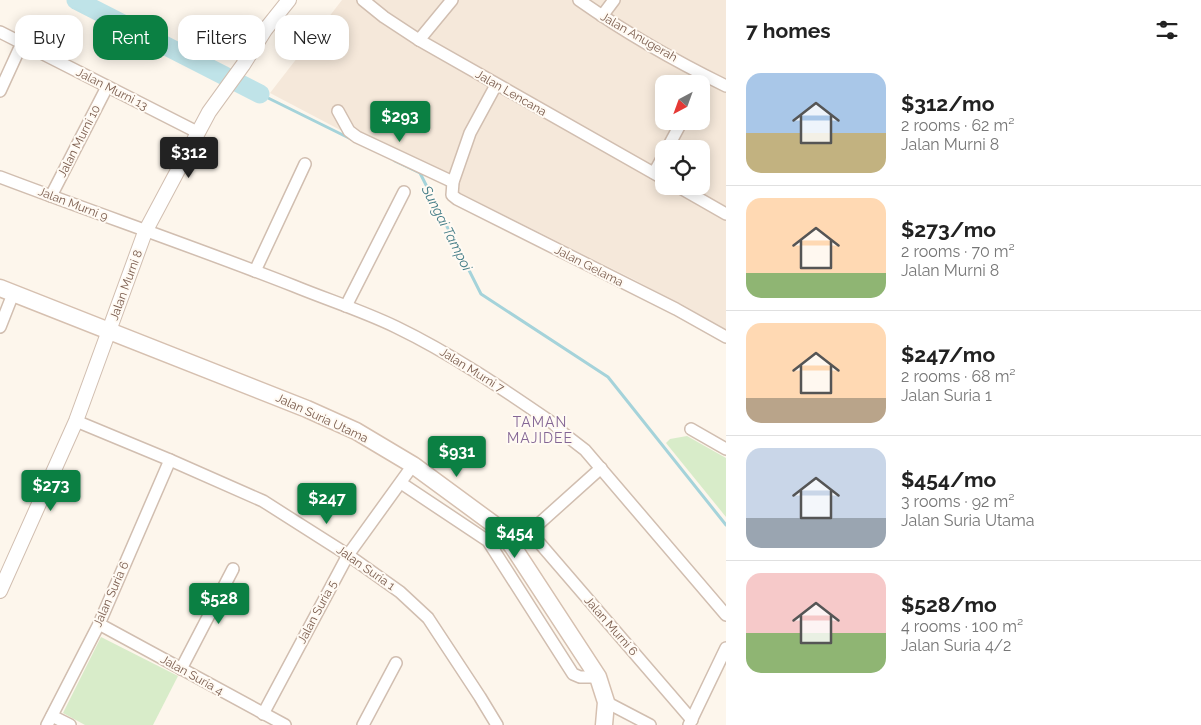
<!DOCTYPE html>
<meta charset="utf-8">
<style>
body{margin:0;font-family:Raleway,sans-serif;background:#f6f6f6;color:#222;height:100vh;display:flex;flex-direction:column;font-size:19px;white-space:nowrap}
*{box-sizing:border-box;margin:0}
p{font-size:16px;color:#767676}
.icon{flex:none;width:28px;height:28px;fill:none;stroke:currentColor;stroke-width:2;stroke-linecap:round;stroke-linejoin:round}
.map{position:relative;flex:1;overflow:hidden}
.drawer{display:flex;flex-direction:column;background:#fff;width:475px}
.drawer>*{flex:none}
.top-card{position:absolute;left:15px;top:15px;width:475px;height:45px;display:flex;gap:10px}
.needle{width:32px;rotate:221deg}
.fabs{position:absolute;left:655px;top:75px;display:grid;gap:10px}
.fabs a{display:grid;place-items:center;width:55px;height:55px;border-radius:10px;background:#fff;box-shadow:0 2px 12px #0003;font-size:25px}
.price{position:absolute;translate:-50% -42px;padding:0 11px;border-radius:5px;background:#0b8043;color:#fff;font-size:16px;line-height:32px;filter:drop-shadow(0 1px 2px #0008)}
.price::after{content:'';position:absolute;left:50%;top:30px;width:15px;height:11px;margin-left:-8px;background:inherit;clip-path:polygon(0 0,100% 0,50% 100%)}
.price.active{background:#222;color:#fff}
ul{padding:0;list-style:none}
li{display:flex;align-items:center;gap:15px;height:125px;padding:0 20px}
li+li{border-top:1px solid #e0e0e0}
li span{display:grid;place-items:center;flex:none;width:140px;height:100px;border-radius:15px;color:#555}
li>.icon{margin-inline-start:auto}
span .icon{width:60px;height:60px;fill:#fffc;stroke-width:1}
li b{font-size:21px}
h2{display:flex;justify-content:space-between;align-items:center;height:60px;padding:0 20px;font-size:21px}
.pill{padding:0 18px;border-radius:15px;background:#fff;box-shadow:0 2px 12px #0003;font-size:18px;line-height:45px}
.pill.active{background:#0b8043;color:#fff}
main{display:flex;flex:1;min-height:0}
.map>svg:first-child{display:block}
.residential{fill:#f5e8da;fill-rule:evenodd}
.green{fill:#d8ecc9}
.lines{fill:none;stroke-linecap:round;stroke-linejoin:round}
.stream{stroke:#a5d3da;stroke-width:3}
.river{stroke:#bfe3e8;stroke-width:19}
.minor-casing{stroke:#d1beb0;stroke-width:14}
.tertiary-casing{stroke:#d1beb0;stroke-width:16}
.secondary-casing{stroke:#d6c0b0;stroke-width:19}
.minor{stroke:#fff;stroke-width:11}
.tertiary{stroke:#fff;stroke-width:14}
.secondary{stroke:#fff;stroke-width:16}
.labels{text-anchor:middle;dominant-baseline:central;stroke-width:4;stroke-linejoin:round;paint-order:stroke}
.street-label{font-size:12px;fill:#7a5c4d;stroke:#fffaf3}
.water-label{font-size:14px;font-style:italic;fill:#437c86;stroke:#fffaf3}
.neighbourhood-label{font-size:14px;letter-spacing:1px;fill:#846695;stroke:#fffaf3}
</style>
<main>
<div class="map">
<svg width="726" height="725" viewBox="0 0 726 725">
<rect width="100%" height="100%" fill="#fdf6ec"/>
<!-- residential -->
<path class="residential" d="M342,0H726V330L635,280L462,194L270,93ZM664,84H701V121H664ZM664,149H701V186H664Z"/>
<!-- green -->
<g class="green">
<path d="M687,436L726,458V517L666,443L670,439Z"/>
<path d="M101,637L178,676L153,725H85L63,713Z"/>
</g>
<g class="lines">
<!-- stream -->
<g class="stream">
<path d="M260,94L351,139"/>
<path d="M395,161L420,173L481,294L608,377L726,525"/>
</g>
<!-- river -->
<path class="river" d="M76,0L260,94"/>
<!-- minor casing -->
<g class="minor-casing">
<g id="minor">
<path d="M363,0L384,17L419,40L664,179"/>
<path d="M579,0C623,31 677,62 726,86"/>
<path d="M602,16L614,0"/>
<path d="M0,32L197,132"/>
<path d="M419,40L452,0"/>
<path d="M496,85L470,133L453,182L452,195L457,199L676,309L726,337"/>
<path d="M0,91L22,43"/>
<path d="M338,111L349,131L357,137L453,182"/>
<path d="M667,149L682,121"/>
<path d="M654,173L664,155"/>
<path d="M0,177C98,214 197,248 294,286C328,300 363,311 396,327C452,354 503,389 554,424L563,433L585,450L726,615"/>
<path d="M677,186L726,214"/>
<path d="M51,196L107,87"/>
<path d="M255,271L305,164"/>
<path d="M346,306L404,192"/>
<path d="M0,327L13,294"/>
<path d="M76,421L170,460L263,501L348,555L400,592L428,618L480,697L497,725"/>
<path d="M691,429L726,449"/>
<path d="M401,483L488,541L573,674L580,677H598"/>
<path d="M530,532L692,720"/>
<path d="M513,547L601,468"/>
<path d="M99,624L285,725"/>
<path d="M181,669L233,569"/>
<path d="M606,702L650,725"/>
<path d="M263,714L348,555L413,465"/>
<path d="M52,716L70,725"/>
<path d="M47,725L99,624L170,460"/>
<path d="M363,725L396,663"/>
<path d="M689,725L726,648"/>
</g>
</g>
<!-- tertiary casing -->
<g class="tertiary-casing">
<path id="tertiary" d="M0,591L76,421L145,232L209,112L243,65L265,30L289,0"/>
</g>
<!-- secondary casing -->
<g class="secondary-casing">
<path id="secondary" d="M0,288L307,409L356,431L413,465L496,526L513,547L598,677L606,702L604,725"/>
</g>
<!-- minor -->
<use href="#minor" class="minor"/>
<!-- tertiary -->
<use href="#tertiary" class="tertiary"/>
<!-- secondary -->
<use href="#secondary" class="secondary"/>
</g>
<g class="labels">
<!-- street labels -->
<g class="street-label">
<text transform="translate(639 37) rotate(30)">Jalan Anugerah</text>
<text transform="translate(112 89) rotate(27)">Jalan Murni 13</text>
<text transform="translate(511 93) rotate(30)">Jalan Lencana</text>
<text transform="translate(79 141) rotate(-63)">Jalan Murni 10</text>
<text transform="translate(73 204) rotate(21)">Jalan Murni 9</text>
<text transform="translate(589 266) rotate(27)">Jalan Gelama</text>
<text transform="translate(126 285) rotate(-70)">Jalan Murni 8</text>
<text transform="translate(472 370) rotate(32)">Jalan Murni 7</text>
<text transform="translate(322 418) rotate(25)">Jalan Suria Utama</text>
<text transform="translate(366 568) rotate(35)">Jalan Suria 1</text>
<text transform="translate(111 594) rotate(-66)">Jalan Suria 6</text>
<text transform="translate(317 612) rotate(-62)">Jalan Suria 5</text>
<text transform="translate(611 626) rotate(49)">Jalan Murni 6</text>
<text transform="translate(192 675) rotate(29)">Jalan Suria 4</text>
</g>
<!-- water labels -->
<g class="water-label">
<text transform="translate(447 228) rotate(63)">Sungai Tampoi</text>
</g>
<!-- neighbourhood labels -->
<g class="neighbourhood-label">
<text x="540" y="422">TAMAN<tspan x="540" dy="16">MAJIDEE</tspan></text>
</g>
</g>
</svg>
<div class="fabs">
<a><svg class="needle" viewBox="-14 -14 28 28"><path d="M0-13l5 13h-10z" fill="#e53935"/><path d="M0 13l5-13h-10z" fill="#767676"/></svg></a>
<a><svg class="icon" aria-label="locate" viewBox="0 0 24 24"><circle cx="12" cy="12" r="6"/><path d="M12 2v4M12 18v4M2 12h4M18 12h4"/></svg></a>
</div>
<b class="price" style="left:400px;top:143px">$293</b>
<b class="price active" style="left:189px;top:179px">$312</b>
<b class="price" style="left:457px;top:478px">$931</b>
<b class="price" style="left:51px;top:512px">$273</b>
<b class="price" style="left:327px;top:525px">$247</b>
<b class="price" style="left:515px;top:559px">$454</b>
<b class="price" style="left:219px;top:625px">$528</b>
<div class="top-card">
<a class="pill">Buy</a>
<a class="pill active">Rent</a>
<a class="pill">Filters</a>
<a class="pill">New</a>
</div>
</div>
<section class="drawer">
<h2>7 homes<svg class="icon" aria-label="filters" viewBox="0 0 24 24"><path d="M4 7h16M4 17h16"/><circle cx="9" cy="7" r="2"/><circle cx="15" cy="17" r="2"/></svg></h2>
<ul>
<li><span style="background:linear-gradient(#a9c7e8 60%,#c2b280 0)"><svg class="icon" aria-label="home" viewBox="0 0 24 24"><path d="M3 11l9-7 9 7M6 9v11h12V9"/></svg></span><div><b>$312/mo</b><p>2 rooms · 62 m²</p><p>Jalan Murni 8</p></div></li>
<li><span style="background:linear-gradient(#ffd9b3 75%,#8fb573 0)"><svg class="icon" aria-label="home" viewBox="0 0 24 24"><path d="M3 11l9-7 9 7M6 9v11h12V9"/></svg></span><div><b>$273/mo</b><p>2 rooms · 70 m²</p><p>Jalan Murni 8</p></div></li>
<li><span style="background:linear-gradient(#ffd9b3 75%,#b9a48a 0)"><svg class="icon" aria-label="home" viewBox="0 0 24 24"><path d="M3 11l9-7 9 7M6 9v11h12V9"/></svg></span><div><b>$247/mo</b><p>2 rooms · 68 m²</p><p>Jalan Suria 1</p></div></li>
<li><span style="background:linear-gradient(#c9d6e8 70%,#9aa5b1 0)"><svg class="icon" aria-label="home" viewBox="0 0 24 24"><path d="M3 11l9-7 9 7M6 9v11h12V9"/></svg></span><div><b>$454/mo</b><p>3 rooms · 92 m²</p><p>Jalan Suria Utama</p></div></li>
<li><span style="background:linear-gradient(#f6c9c9 60%,#8fb573 0)"><svg class="icon" aria-label="home" viewBox="0 0 24 24"><path d="M3 11l9-7 9 7M6 9v11h12V9"/></svg></span><div><b>$528/mo</b><p>4 rooms · 100 m²</p><p>Jalan Suria 4/2</p></div></li>
</ul>
</section>
</main>
